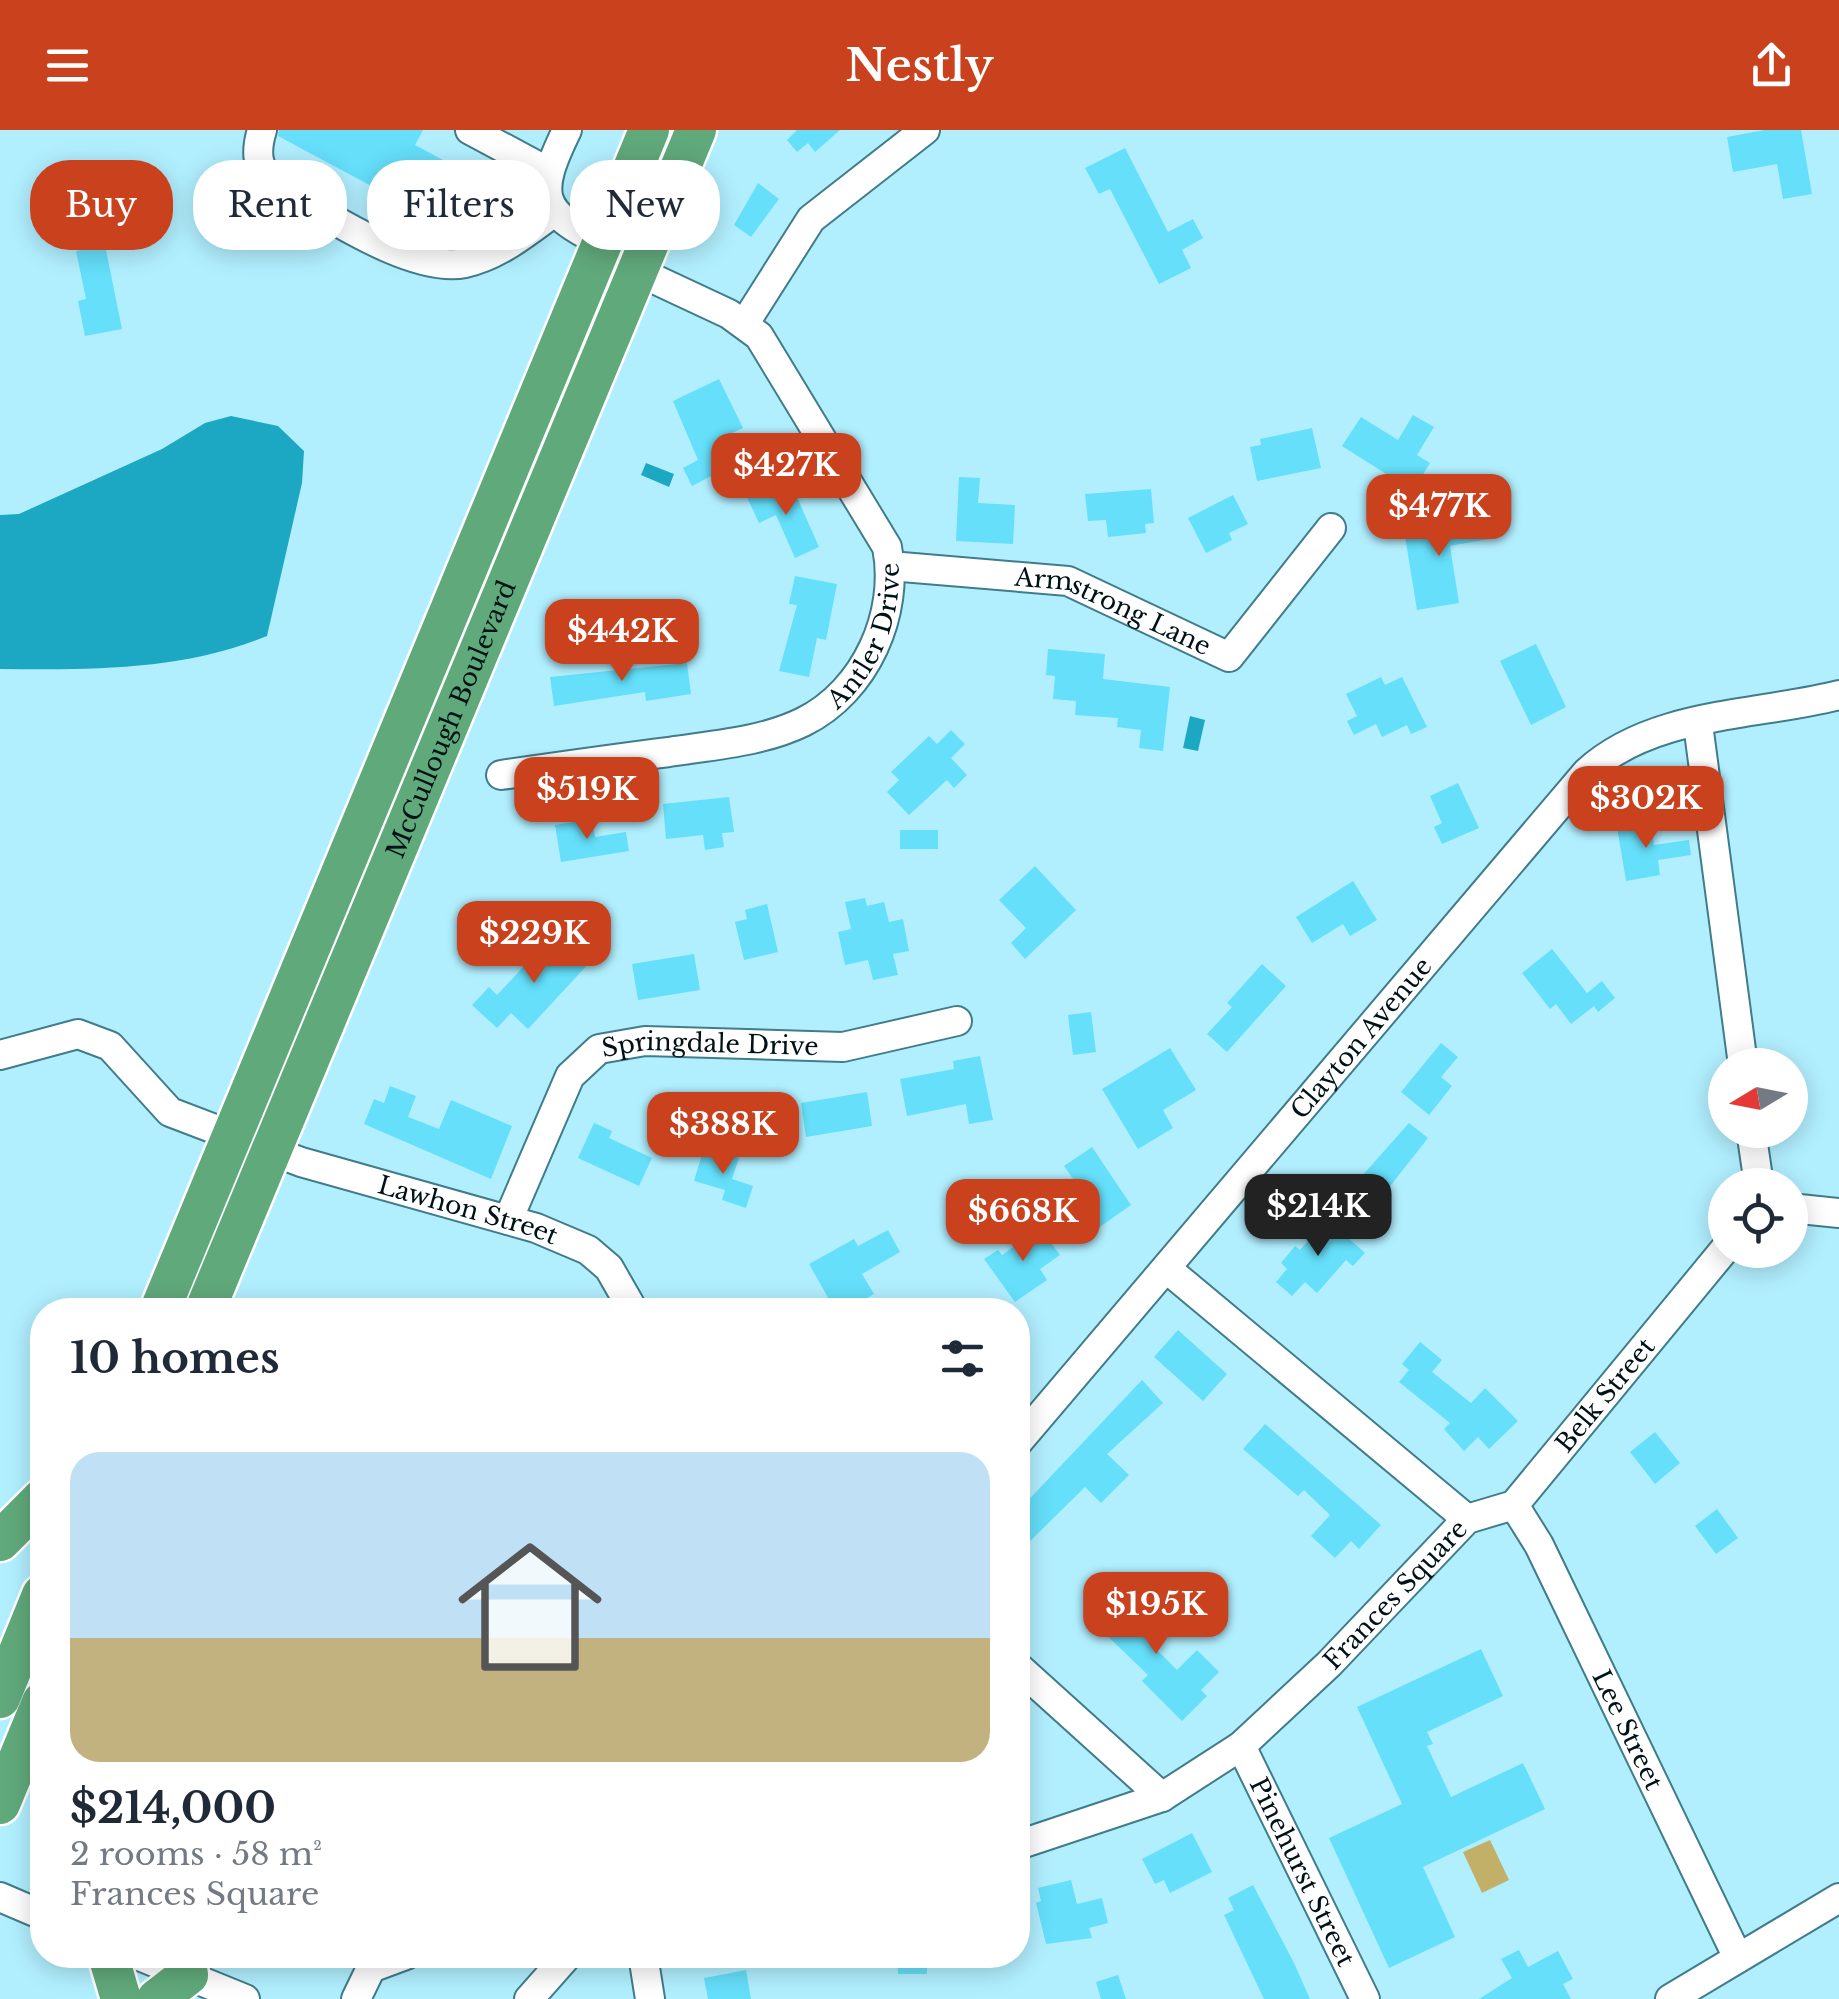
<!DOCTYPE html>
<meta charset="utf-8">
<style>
body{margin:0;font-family:"Libre Baskerville",serif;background:#f6f6f7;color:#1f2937;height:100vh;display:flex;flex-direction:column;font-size:38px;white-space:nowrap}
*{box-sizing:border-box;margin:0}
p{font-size:32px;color:#747a83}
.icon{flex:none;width:55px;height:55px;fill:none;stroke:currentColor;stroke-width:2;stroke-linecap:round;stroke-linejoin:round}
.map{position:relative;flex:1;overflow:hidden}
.sheet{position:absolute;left:30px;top:1168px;width:1000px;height:670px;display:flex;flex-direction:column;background:#fff;border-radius:40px;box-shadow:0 5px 25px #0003}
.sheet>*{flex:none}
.top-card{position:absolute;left:30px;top:30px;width:1000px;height:90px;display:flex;gap:20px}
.needle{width:65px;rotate:260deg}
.controls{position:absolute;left:1708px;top:918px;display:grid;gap:20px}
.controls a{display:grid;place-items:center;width:100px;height:100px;border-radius:50%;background:#fff;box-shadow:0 5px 25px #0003;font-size:50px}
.price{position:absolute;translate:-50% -85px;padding:0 22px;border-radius:20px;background:#ca411d;color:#fff;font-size:32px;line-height:65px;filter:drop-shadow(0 2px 5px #0008)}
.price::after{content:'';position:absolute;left:50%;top:60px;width:30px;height:22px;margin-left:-15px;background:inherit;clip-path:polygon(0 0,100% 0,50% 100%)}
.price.current{background:#222;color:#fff}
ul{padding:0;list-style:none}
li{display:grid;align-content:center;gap:20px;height:530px;padding:0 40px}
li span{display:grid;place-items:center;height:310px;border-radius:30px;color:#555}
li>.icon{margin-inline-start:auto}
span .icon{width:180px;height:180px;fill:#fffc;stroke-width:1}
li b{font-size:42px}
h2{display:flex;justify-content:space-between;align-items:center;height:120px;padding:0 40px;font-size:42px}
.pill{padding:0 35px;border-radius:40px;background:#fff;box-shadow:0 5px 25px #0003;font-size:35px;line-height:90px}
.pill.current{background:#ca411d;color:#fff}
header{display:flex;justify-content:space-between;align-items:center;height:130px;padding:0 40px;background:#ca411d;color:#fff;font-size:45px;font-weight:600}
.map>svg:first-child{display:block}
.green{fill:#c3b068}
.water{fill:#1ca8c3}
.building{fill:#65dffa}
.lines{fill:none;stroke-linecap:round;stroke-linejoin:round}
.minor-casing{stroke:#407c8a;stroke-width:32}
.highway-casing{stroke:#fff;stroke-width:45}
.minor{stroke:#fff;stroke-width:28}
.highway{stroke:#60a97b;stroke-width:40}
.labels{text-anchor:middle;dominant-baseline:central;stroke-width:10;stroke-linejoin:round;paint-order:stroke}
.street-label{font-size:25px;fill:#001217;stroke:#def6fc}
</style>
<header><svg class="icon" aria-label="menu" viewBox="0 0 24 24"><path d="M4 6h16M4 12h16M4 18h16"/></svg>Nestly<svg class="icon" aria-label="share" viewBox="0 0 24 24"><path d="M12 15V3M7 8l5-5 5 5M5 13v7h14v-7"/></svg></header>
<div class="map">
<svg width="1839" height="1869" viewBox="0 0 1839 1869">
<rect width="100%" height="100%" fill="#b1efff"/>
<!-- green -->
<path class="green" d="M1490,1710L1509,1750L1482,1763L1463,1722Z"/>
<!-- water -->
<g class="water">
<path d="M231,286L278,296L304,321L302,353L267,506C182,541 91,540 0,539V385L19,384L162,319L205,293Z"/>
<path d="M646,333L674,344L669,357L641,345Z"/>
<path d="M1190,586L1205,590L1198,621L1183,618Z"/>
</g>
<!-- building -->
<g class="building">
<path d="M279,0H423L415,15L488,54L461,104L278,6Z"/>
<path d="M797,0H840L815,22L808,13L797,22L787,10Z"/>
<path d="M1765,0H1801L1812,64L1783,69L1777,34L1733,42L1727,7Z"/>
<path d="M1125,18L1168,102L1193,89L1203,108L1182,120L1191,138L1159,154L1110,59L1099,64L1085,38Z"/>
<path d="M758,53L779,69L751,107L734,95Z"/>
<path d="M105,115L122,199L85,206L78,171L86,169L76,121Z"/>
<path d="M719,249L743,298L720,309L733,335L692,356L683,338L698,330L673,271Z"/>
<path d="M1413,285L1434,297L1417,325L1430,333L1413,361L1342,316L1361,287L1398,310Z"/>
<path d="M1312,298L1321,338L1257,351L1250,317L1261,315L1260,309Z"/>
<path d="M959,347L980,348L978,373L1015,375L1013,414L956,411Z"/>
<path d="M792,356L819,417L795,428L776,385L759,393L746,365L762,358L766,368Z"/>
<path d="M1151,359L1154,393L1145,394L1146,403L1108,407L1106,390L1088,391L1085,364Z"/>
<path d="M1233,365L1248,394L1229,403L1232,410L1206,423L1188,388Z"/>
<path d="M1486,386L1489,409L1450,416L1459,473L1417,480L1404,400Z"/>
<path d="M795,446L837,454L826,510L817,508L809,547L779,541L797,475L789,474Z"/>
<path d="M1536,514L1566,577L1531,595L1500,531Z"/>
<path d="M1048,519L1105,524L1103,549L1170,557L1163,621L1139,618L1141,600L1117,597L1118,588L1075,585L1076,571L1053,569L1055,546L1046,545Z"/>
<path d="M687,533L691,564L646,571L645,562L554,576L550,547Z"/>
<path d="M1381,547L1385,555L1402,547L1427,597L1411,604L1407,595L1382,607L1376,594L1354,605L1347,591L1357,586L1346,564Z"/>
<path d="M951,600L965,614L951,628L967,645L954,658L947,650L909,685L887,662L899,650L891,642L929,606L937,614Z"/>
<path d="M1458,653L1479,698L1442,714L1434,697L1442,693L1430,666Z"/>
<path d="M729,667L734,702L722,703L724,717L705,720L703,705L666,709L663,674Z"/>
<path d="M592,689L595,707L626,702L629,721L561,732L555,695Z"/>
<path d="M1651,691L1654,715L1689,710L1691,725L1658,730L1660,745L1626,751L1617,697Z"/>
<rect x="900" y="700" width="38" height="19"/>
<path d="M1035,736L1076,780L1025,829L1011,813L1026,798L999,770Z"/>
<path d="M1353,751L1377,790L1350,806L1343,794L1312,813L1296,787Z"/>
<path d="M865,768L867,776L884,772L889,792L903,789L909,821L893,824L898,845L873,850L868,830L845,835L838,802L851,799L845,772Z"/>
<path d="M767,774L778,822L744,830L735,792L747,789L745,780Z"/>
<path d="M566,808L591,831L528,899L511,883L497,898L472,875L489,857L497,865L543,816L552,824Z"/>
<path d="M1552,819L1587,863L1602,851L1615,868L1598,882L1594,876L1571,894L1556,874L1550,879L1522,843Z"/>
<path d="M694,824L700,860L638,870L632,834Z"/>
<path d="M1262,834L1286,856L1227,922L1207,904L1232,877L1227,873Z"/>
<path d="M1091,882L1096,922L1073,925L1068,885Z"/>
<path d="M1441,913L1458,927L1441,947L1452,956L1429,985L1401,962Z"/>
<path d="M1170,918L1196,960L1163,980L1173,998L1138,1019L1102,959Z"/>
<path d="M980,926L993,990L969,994L966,974L907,986L900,949L954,939L953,931Z"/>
<path d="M390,956L416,966L408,987L439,999L451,970L512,996L491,1049L364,994L374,969L384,973Z"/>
<path d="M867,962L872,996L806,1007L801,973Z"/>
<path d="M594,993L612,1001L609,1008L652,1028L639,1056L578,1028Z"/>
<path d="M1409,993L1428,1008L1376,1074L1353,1056Z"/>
<path d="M1092,1017L1131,1075L1087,1106L1066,1075L1083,1063L1064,1036Z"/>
<path d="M704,1018L739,1028L732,1049L753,1056L746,1078L722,1070L725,1060L694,1051Z"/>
<path d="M1327,1089L1365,1123L1353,1136L1346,1130L1317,1163L1305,1152L1292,1166L1276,1152L1287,1139L1281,1133L1295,1116L1300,1120Z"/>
<path d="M1040,1098L1060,1125L1040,1139L1047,1150L1015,1172L984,1129L998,1120L1002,1125Z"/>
<path d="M888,1100L900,1122L862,1144L874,1164L846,1180H835L809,1134L854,1109L858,1116Z"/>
<path d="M1178,1200L1227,1244L1203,1271L1154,1227Z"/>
<path d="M1420,1212L1442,1230L1432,1242L1471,1273L1485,1258L1518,1291L1489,1319L1478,1307L1464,1321L1444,1299L1450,1293L1399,1252L1409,1240L1402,1234Z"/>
<path d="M1142,1250L1163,1273L1107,1324L1129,1345L1101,1373L1085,1357L1018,1423V1381Z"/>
<path d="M1265,1294L1381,1395L1359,1419L1351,1411L1335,1428L1311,1406L1330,1385L1304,1360L1298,1366L1243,1319Z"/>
<path d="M1655,1302L1680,1333L1655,1354L1630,1322Z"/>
<path d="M1717,1379L1738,1408L1716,1424L1695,1396Z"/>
<path d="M1124,1460L1153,1488L1146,1495L1162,1510L1154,1517L1177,1540L1197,1520L1219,1542L1201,1560L1207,1566L1182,1591L1142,1551L1148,1545L1093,1492Z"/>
<path d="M1481,1519L1503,1566L1427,1602L1433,1614L1427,1616L1451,1667L1523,1633L1545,1679L1423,1737L1455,1807L1389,1838L1329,1708L1402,1674L1357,1577Z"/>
<path d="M1192,1703L1212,1742L1170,1763L1164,1750L1155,1754L1142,1729Z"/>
<path d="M1071,1750L1077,1774L1102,1768L1108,1793L1089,1798L1092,1808L1046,1814L1036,1773L1041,1771L1038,1758Z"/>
<path d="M1253,1755L1294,1833L1310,1869H1264L1224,1785L1234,1780L1228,1768Z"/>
<path d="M1519,1820L1528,1837L1558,1821L1573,1849L1563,1854L1571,1869H1479L1512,1848L1501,1829Z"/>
<path d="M897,1825H927V1844H898Z"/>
<path d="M746,1840L751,1869H708L704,1848Z"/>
<path d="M1118,1845L1126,1869H1101L1096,1852Z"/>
</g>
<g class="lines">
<!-- minor casing -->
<g class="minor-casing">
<g id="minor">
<path d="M262,0C255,23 257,38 273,55C322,81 411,144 465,133C498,126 527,102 553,83"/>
<path d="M470,0L547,41"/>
<path d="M567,0C536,64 537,81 603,113"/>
<path d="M745,193L811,89L925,0"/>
<path id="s1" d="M890,436L1068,451L1229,527L1331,398"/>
<path d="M1698,594L1743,935"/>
<path id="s2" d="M501,645C557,637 613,629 669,622C714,615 762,612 803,592C866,561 900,483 887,417L759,206L729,184L637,141"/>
<path id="s3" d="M0,925L78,904L110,916L170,982L301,1032L536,1098L588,1120L609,1138L633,1180"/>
<path d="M1751,1000L1759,1055"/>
<path d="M1790,1078L1839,1083"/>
<path id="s4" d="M508,1090L570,946L599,919L645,911L843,917L957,891"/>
<path d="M1167,1139L1467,1389"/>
<path id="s5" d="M1018,1312L1587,642C1653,582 1756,586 1839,565"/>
<path id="s6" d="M1514,1375L1539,1415L1738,1828"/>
<path d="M1018,1537L1162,1667"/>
<path id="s7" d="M1241,1616L1365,1869"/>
<path id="s8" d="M1018,1715L1162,1667L1241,1616L1329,1534L1467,1389L1514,1375L1725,1119"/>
<path d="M0,1767L42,1785"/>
<path d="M137,1825L245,1869"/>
<path d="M643,1825L650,1869"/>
<path d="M356,1869L371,1838L406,1825"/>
<path d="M529,1869L568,1825"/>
<path d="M1670,1869L1839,1768"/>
</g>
</g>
<!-- highway casing -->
<g class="highway-casing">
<g id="highway">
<path d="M160,1180L649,0"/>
<path id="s9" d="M205,1180L696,0"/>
<path d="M0,1411L42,1369"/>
<path d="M0,1568L42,1465"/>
<path d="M0,1674L42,1572"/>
<path d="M108,1825L121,1869"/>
<path d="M157,1869L188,1845L185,1825"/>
</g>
</g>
<!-- minor -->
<use href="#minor" class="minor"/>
<!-- highway -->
<use href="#highway" class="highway"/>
</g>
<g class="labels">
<!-- street labels -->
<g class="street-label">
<text stroke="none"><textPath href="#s1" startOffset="230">Armstrong Lane</textPath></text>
<text stroke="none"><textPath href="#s2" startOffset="420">Antler Drive</textPath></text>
<text stroke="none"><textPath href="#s9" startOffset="640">McCullough Boulevard</textPath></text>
<text stroke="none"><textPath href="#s5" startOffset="530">Clayton Avenue</textPath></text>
<text stroke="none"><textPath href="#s4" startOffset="308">Springdale Drive</textPath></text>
<text stroke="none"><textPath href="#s3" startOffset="518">Lawhon Street</textPath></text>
<text stroke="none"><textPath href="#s8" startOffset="758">Belk Street</textPath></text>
<text stroke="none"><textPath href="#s8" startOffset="462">Frances Square</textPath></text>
<text stroke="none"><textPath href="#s6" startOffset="252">Lee Street</textPath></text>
<text stroke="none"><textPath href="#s7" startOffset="140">Pinehurst Street</textPath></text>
</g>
</g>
</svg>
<div class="controls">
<a><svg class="needle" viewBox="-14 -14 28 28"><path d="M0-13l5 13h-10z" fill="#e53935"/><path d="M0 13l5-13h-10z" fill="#747a83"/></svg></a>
<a><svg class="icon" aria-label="locate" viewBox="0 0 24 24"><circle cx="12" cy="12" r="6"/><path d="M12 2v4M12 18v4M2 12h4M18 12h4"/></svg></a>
</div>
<b class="price" style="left:786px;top:388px">$427K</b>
<b class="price" style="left:1439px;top:429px">$477K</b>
<b class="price" style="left:622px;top:554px">$442K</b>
<b class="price" style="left:587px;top:712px">$519K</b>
<b class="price" style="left:1646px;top:721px">$302K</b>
<b class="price" style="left:534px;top:856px">$229K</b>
<b class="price" style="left:723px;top:1047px">$388K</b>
<b class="price current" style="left:1318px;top:1129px">$214K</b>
<b class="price" style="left:1023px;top:1134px">$668K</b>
<b class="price" style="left:1156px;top:1527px">$195K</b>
<div class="top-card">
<a class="pill current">Buy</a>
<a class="pill">Rent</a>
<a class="pill">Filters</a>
<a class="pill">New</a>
</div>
<section class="sheet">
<h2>10 homes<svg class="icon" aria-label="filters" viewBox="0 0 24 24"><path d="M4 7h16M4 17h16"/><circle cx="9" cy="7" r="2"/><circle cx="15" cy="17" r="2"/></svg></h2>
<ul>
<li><span style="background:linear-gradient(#bfe0f5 60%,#c2b280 0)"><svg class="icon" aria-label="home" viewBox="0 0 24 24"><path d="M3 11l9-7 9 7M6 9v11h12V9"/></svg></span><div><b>$214,000</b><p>2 rooms · 58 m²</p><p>Frances Square</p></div></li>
</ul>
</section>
</div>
